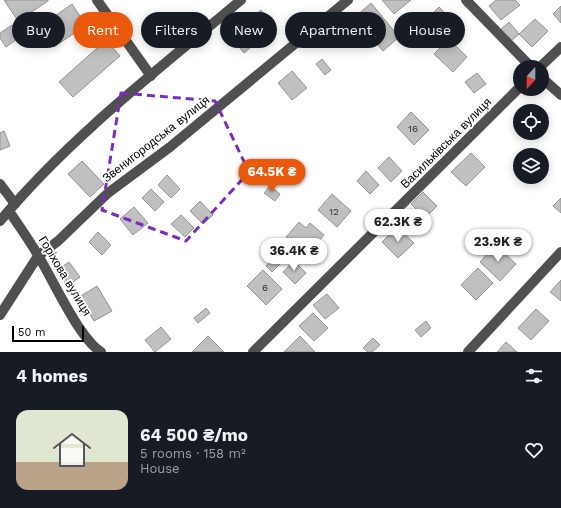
<!DOCTYPE html>
<meta charset="utf-8">
<style>
body{margin:0;font-family:"Work Sans",sans-serif;background:#242831;color:#f1f3f6;height:100vh;display:flex;flex-direction:column;font-size:15px;white-space:nowrap}
*{box-sizing:border-box;margin:0}
p{font-size:13px;color:#9ea1a6}
.icon{flex:none;width:22px;height:22px;fill:none;stroke:currentColor;stroke-width:2;stroke-linecap:round;stroke-linejoin:round}
.map{position:relative;height:352px;overflow:hidden}
.drawer{display:flex;flex-direction:column;background:#171b24;flex:1}
.drawer>*{flex:none}
.banner{position:absolute;left:12px;top:12px;width:537px;height:36px;display:flex;gap:8px}
.needle{width:26px;rotate:201deg}
.controls{position:absolute;left:513px;top:60px;display:grid;gap:8px}
.controls a{display:grid;place-items:center;width:36px;height:36px;border-radius:50%;background:#171b24;box-shadow:0 2px 10px #0003;font-size:20px}
.scale{position:absolute;left:12px;bottom:10px;width:72px;box-sizing:border-box;padding-left:4px;border:2px solid #000;border-top:0;font-size:11px;line-height:14px;white-space:nowrap;color:#000;-webkit-text-stroke:3px #fff;paint-order:stroke}
.price{position:absolute;translate:-50% -34px;padding:0 9px;border-radius:14px;background:#fff;color:#222;font-size:13px;line-height:26px;filter:drop-shadow(0 1px 2px #0008)}
.price::after{content:'';position:absolute;left:50%;top:24px;width:12px;height:9px;margin-left:-6px;background:inherit;clip-path:polygon(0 0,100% 0,50% 100%)}
.price.on{background:#ea580c;color:#fff}
ul{padding:0;list-style:none}
li{display:flex;align-items:center;gap:12px;height:100px;padding:0 16px}
li+li{border-top:1px solid #363941}
li span{display:grid;place-items:center;flex:none;width:112px;height:80px;border-radius:12px;color:#555}
li>.icon{margin-inline-start:auto}
span .icon{width:48px;height:48px;fill:#fffc;stroke-width:1}
li b{font-size:17px}
h2{display:flex;justify-content:space-between;align-items:center;height:48px;padding:0 16px;font-size:17px}
.chip{padding:0 14px;border-radius:18px;background:#171b24;box-shadow:0 2px 10px #0003;font-size:14px;line-height:36px}
.chip.on{background:#ea580c;color:#fff}
.map>svg:first-child{display:block}
.building{fill:#c0c0c0;stroke:#949494}
.lines{fill:none;stroke-linecap:round;stroke-linejoin:round}
.minor{stroke:#505050;stroke-width:10}
.marked{fill:none;stroke:#7b2cbf;stroke-width:3;stroke-dasharray:8 5;stroke-linejoin:round}
.labels{text-anchor:middle;dominant-baseline:central;stroke-width:3.5;stroke-linejoin:round;paint-order:stroke}
.number-label{font-size:10px;fill:#303030}
.street-label{font-size:12px;fill:#000;stroke:#fff}
</style>
<div class="map">
<svg width="561" height="352" viewBox="0 0 561 352">
<rect width="100%" height="100%" fill="#fff"/>
<!-- building -->
<g class="building">
<path d="M4,0H48V1L18,21Z"/>
<path d="M382,0H411L394,14Z"/>
<path d="M496,0H515L520,5L501,20L489,6Z"/>
<path d="M371,3L399,37L383,51L355,17Z"/>
<path d="M72,4L86,25L54,47L39,27Z"/>
<path d="M561,6V23L553,14Z"/>
<path d="M439,7L454,22L443,33L428,18Z"/>
<path d="M261,10L275,27L244,53L230,36Z"/>
<path d="M535,19L548,31L532,47L519,34Z"/>
<path d="M509,22L519,34L510,42L500,30Z"/>
<path d="M12,25L20,37L6,47L0,38V33Z"/>
<path d="M449,39L467,57L453,72L434,54Z"/>
<path d="M106,40L120,56L73,97L59,82Z"/>
<path d="M322,59L331,70L325,75L316,64Z"/>
<path d="M292,71L307,88L292,100L278,83Z"/>
<path d="M477,73L486,84L474,93L465,82Z"/>
<path d="M411,112L429,130L414,145L397,127Z"/>
<path d="M4,131L10,146L0,150V133Z"/>
<path d="M471,153L485,167L466,186L451,172Z"/>
<path d="M389,157L402,171L391,182L378,168Z"/>
<path d="M82,161L104,184L90,197L68,174Z"/>
<path d="M366,171L379,185L370,194L357,181Z"/>
<path d="M167,175L180,189L171,198L158,185Z"/>
<path d="M270,186L280,194L275,201L264,193Z"/>
<path d="M151,189L164,202L155,211L142,198Z"/>
<path d="M423,192L437,206L425,218L411,204Z"/>
<path d="M332,194L351,211L337,227L318,210Z"/>
<path d="M561,198V213L553,206Z"/>
<path d="M200,201L213,215L203,224L190,211Z"/>
<path d="M134,207L148,223L133,235L120,219Z"/>
<path d="M181,215L194,228L185,237L171,224Z"/>
<path d="M409,216L420,225L414,232L404,223Z"/>
<path d="M299,222L306,228L310,223L324,235L314,247L306,240L299,248L286,237Z"/>
<path d="M397,227L414,243L398,258L382,242Z"/>
<path d="M98,232L111,245L102,255L89,242Z"/>
<path d="M495,245L516,264L500,281L480,262Z"/>
<path d="M275,256L282,262L272,272L266,266Z"/>
<path d="M294,261L306,273L295,284L283,272Z"/>
<path d="M69,262L80,277L67,286L57,270Z"/>
<path d="M478,268L493,283L476,300L461,285Z"/>
<path d="M263,270L282,289L266,305L247,286Z"/>
<path d="M561,280V301L550,292Z"/>
<path d="M97,286L112,311L94,321L79,297Z"/>
<path d="M327,294L339,308L325,319L313,305Z"/>
<path d="M206,308L210,313L198,323L194,318Z"/>
<path d="M536,309L549,321L531,340L518,328Z"/>
<path d="M313,313L328,328L314,341L299,326Z"/>
<path d="M426,321L431,328L421,337L415,330Z"/>
<path d="M161,327L171,339L155,352L145,340Z"/>
<path d="M208,336L224,352H192Z"/>
<path d="M300,336L315,352H284Z"/>
<path d="M373,338L380,345L372,352H368L363,348Z"/>
<path d="M506,342L517,352H497Z"/>
</g>
<g class="lines">
<!-- minor -->
<g class="minor">
<path d="M97,0L151,76"/>
<path d="M466,0L531,67"/>
<path d="M540,67L561,47"/>
<path d="M542,78L561,95"/>
<path d="M0,184L15,204"/>
<path d="M9,211C19,226 30,241 39,257C54,282 79,338 101,352"/>
<path d="M0,221C70,137 158,70 241,0"/>
<path d="M0,315L38,256L58,241L108,193L170,147L348,0"/>
<path d="M253,352L520,87"/>
<path d="M468,352L561,252"/>
</g>
</g>
<!-- marked area -->
<path class="marked" d="M121,93L215,101L249,172L186,241L102,210Z"/>
<g class="labels">
<!-- number labels -->
<g class="number-label">
<text x="413" y="128">16</text>
<text x="334" y="211">12</text>
<text x="265" y="287">6</text>
</g>
<!-- street labels -->
<g class="street-label">
<text transform="translate(156 139) rotate(-38)">Звенигородська вулиця</text>
<text transform="translate(446 143) rotate(-45)">Васильківська вулиця</text>
<text transform="translate(65 276) rotate(59)">Горіхова вулиця</text>
</g>
</g>
</svg>
<div class="controls">
<a><svg class="needle" viewBox="-14 -14 28 28"><path d="M0-13l5 13h-10z" fill="#e53935"/><path d="M0 13l5-13h-10z" fill="#9ea1a6"/></svg></a>
<a><svg class="icon" aria-label="locate" viewBox="0 0 24 24"><circle cx="12" cy="12" r="6"/><path d="M12 2v4M12 18v4M2 12h4M18 12h4"/></svg></a>
<a><svg class="icon" aria-label="layers" viewBox="0 0 24 24"><path d="M12 4l9 5-9 5-9-5zM3 14l9 5 9-5"/></svg></a>
</div>
<div class="scale">50 m</div>
<b class="price on" style="left:272px;top:193px">64.5K ₴</b>
<b class="price" style="left:398px;top:243px">62.3K ₴</b>
<b class="price" style="left:498px;top:263px">23.9K ₴</b>
<b class="price" style="left:294px;top:272px">36.4K ₴</b>
<div class="banner">
<a class="chip">Buy</a>
<a class="chip on">Rent</a>
<a class="chip">Filters</a>
<a class="chip">New</a>
<a class="chip">Apartment</a>
<a class="chip">House</a>
</div>
</div>
<section class="drawer">
<h2>4 homes<svg class="icon" aria-label="filters" viewBox="0 0 24 24"><path d="M4 7h16M4 17h16"/><circle cx="9" cy="7" r="2"/><circle cx="15" cy="17" r="2"/></svg></h2>
<ul>
<li><span style="background:linear-gradient(#dfe7d0 65%,#b9a48a 0)"><svg class="icon" aria-label="home" viewBox="0 0 24 24"><path d="M3 11l9-7 9 7M6 9v11h12V9"/></svg></span><div><b>64 500 ₴/mo</b><p>5 rooms · 158 m²</p><p>House</p></div><svg class="icon" aria-label="heart" viewBox="0 0 24 24"><path d="M12 20l-8-8c-3-5 5-10 8-4 3-6 11-1 8 4z"/></svg></li>
</ul>
</section>
